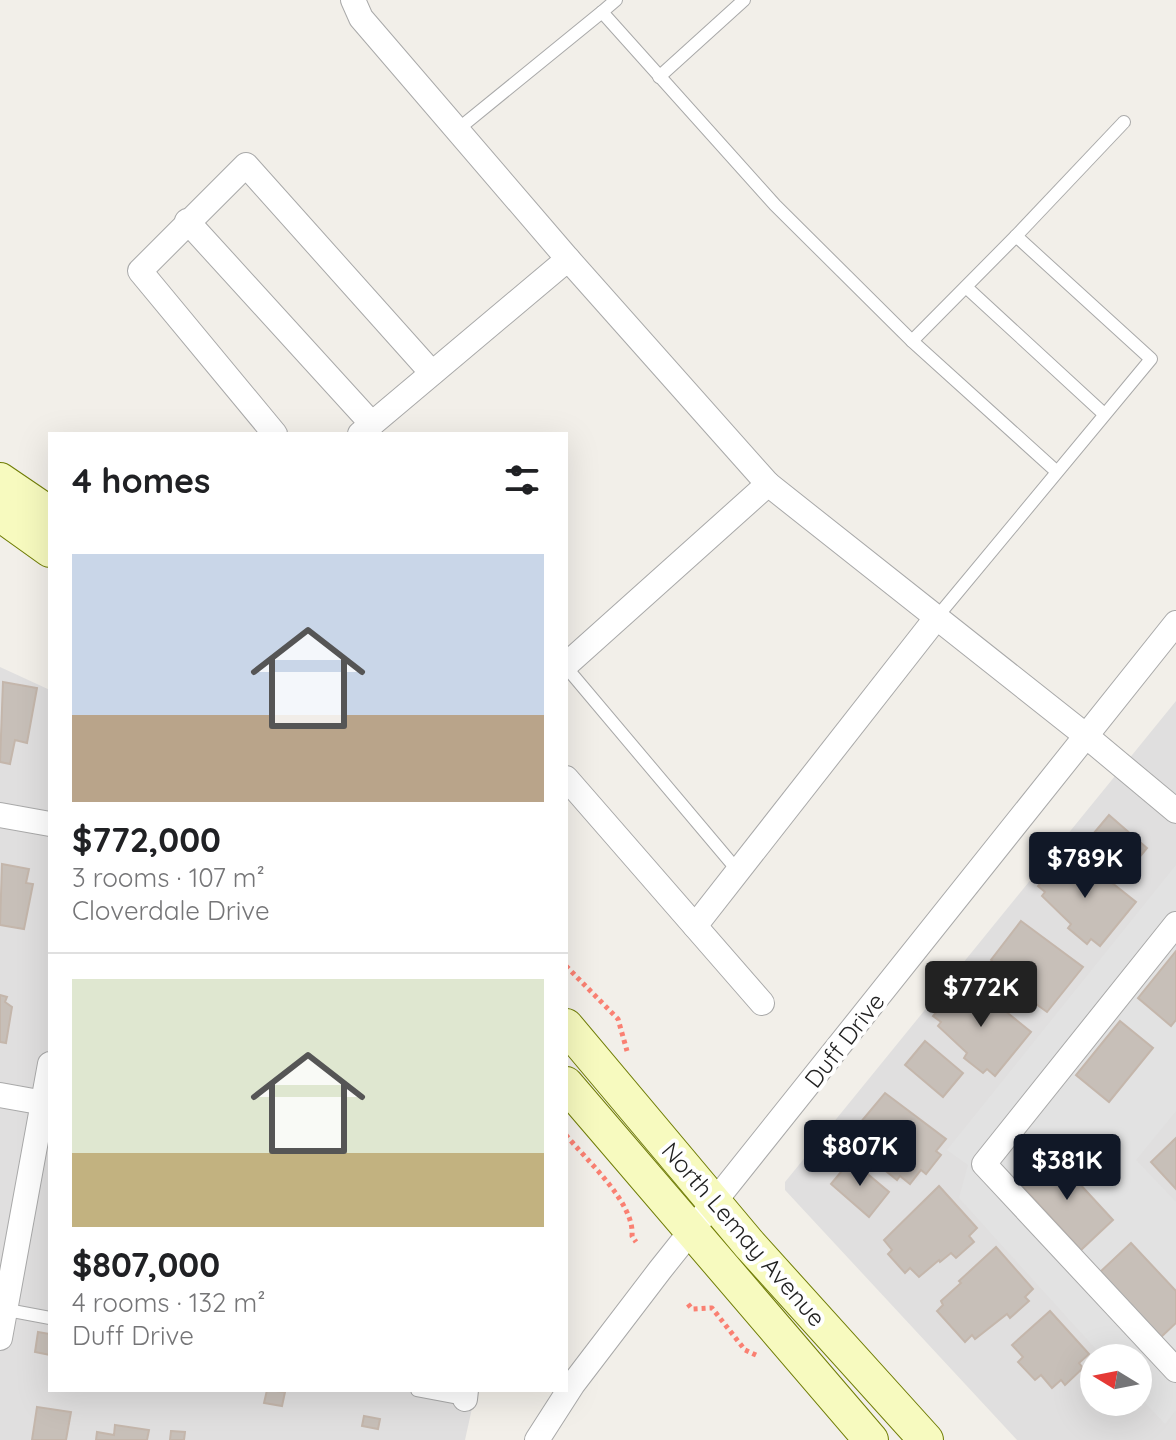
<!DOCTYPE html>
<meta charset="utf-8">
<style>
body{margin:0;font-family:Quicksand,sans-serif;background:#f6f6f6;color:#202124;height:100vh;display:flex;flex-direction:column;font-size:30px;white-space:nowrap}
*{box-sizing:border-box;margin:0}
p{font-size:26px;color:#757577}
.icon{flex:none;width:44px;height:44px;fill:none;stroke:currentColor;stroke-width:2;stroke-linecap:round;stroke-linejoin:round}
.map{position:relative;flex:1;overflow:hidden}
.drawer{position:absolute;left:48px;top:432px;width:520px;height:960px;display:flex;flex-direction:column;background:#fff;border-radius:0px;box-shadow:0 8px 32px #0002}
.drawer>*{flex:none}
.needle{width:52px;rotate:280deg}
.buttons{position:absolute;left:1080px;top:1344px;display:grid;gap:16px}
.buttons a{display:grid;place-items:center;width:72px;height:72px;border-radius:50%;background:#fff;box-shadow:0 8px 32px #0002;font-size:40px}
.price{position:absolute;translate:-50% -68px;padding:0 18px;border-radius:8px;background:#111827;color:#fff;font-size:26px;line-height:52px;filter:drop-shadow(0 2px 4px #0008)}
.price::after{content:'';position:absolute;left:50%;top:48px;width:24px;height:18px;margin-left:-12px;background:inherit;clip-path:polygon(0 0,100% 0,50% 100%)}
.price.selected{background:#222;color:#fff}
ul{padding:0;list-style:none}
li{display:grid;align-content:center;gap:16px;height:424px;padding:0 24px}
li+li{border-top:2px solid #e0e0e0}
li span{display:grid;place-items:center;height:248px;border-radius:0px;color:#555}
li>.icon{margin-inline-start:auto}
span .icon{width:144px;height:144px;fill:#fffc;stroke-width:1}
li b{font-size:34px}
h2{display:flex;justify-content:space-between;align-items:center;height:96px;padding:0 24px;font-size:34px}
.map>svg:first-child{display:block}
.residential{fill:#e0dfdf;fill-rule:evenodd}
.parking{fill:#e2e2e2}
.building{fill:#c7bfb8;stroke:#c4b6ab;stroke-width:2}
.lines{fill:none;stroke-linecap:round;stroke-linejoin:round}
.service-casing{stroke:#a9a9a9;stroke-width:14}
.minor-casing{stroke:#a9a9a9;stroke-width:26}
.secondary-casing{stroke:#707d05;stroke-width:36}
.path{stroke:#fa8072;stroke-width:5;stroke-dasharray:4 4;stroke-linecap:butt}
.service{stroke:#fff;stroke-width:12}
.minor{stroke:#fff;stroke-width:24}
.secondary{stroke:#f7fabf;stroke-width:34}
.labels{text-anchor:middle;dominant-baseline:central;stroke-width:8;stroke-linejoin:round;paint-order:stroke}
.street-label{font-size:24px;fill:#222;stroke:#fff}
</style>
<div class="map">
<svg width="1176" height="1440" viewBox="0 0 1176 1440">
<rect width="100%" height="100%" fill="#f2efe9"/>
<!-- residential -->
<g class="residential">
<path d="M0,667L50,690V1390H476L465,1440H0Z"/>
<path d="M1176,701V1440H1017L785,1190V1182ZM1094,1358H1138V1402H1094Z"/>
</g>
<!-- parking -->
<path class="parking" d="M1176,865V1111L1136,1160L1176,1202V1410L1165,1424L1138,1395V1358H1104L959,1198L968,1165L947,1150Z"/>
<!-- building -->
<g class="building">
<path d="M3,682L37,688L27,743L15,740L10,764L0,762Z"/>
<path d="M1109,815L1147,848L1127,872L1089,839Z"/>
<path d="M1064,854L1071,860L1074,856L1095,874L1097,871L1136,902L1100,946L1091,939L1087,944L1068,928L1071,924L1042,896L1045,892L1038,886Z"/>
<path d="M2,864L29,869L26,883L33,884L24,929L0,925Z"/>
<path d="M1021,921L1083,967L1047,1012L1036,1004L1033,1009L1013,993L1018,987L991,960Z"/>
<path d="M1176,951V1020L1171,1026L1138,998Z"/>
<path d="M960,983L967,989L969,986L990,1003L993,1001L1031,1032L995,1076L987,1069L983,1073L964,1058L967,1053L938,1026L941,1022L933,1016Z"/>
<path d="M0,995L7,997L5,1002L12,1007L6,1043L0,1042Z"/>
<path d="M1120,1021L1153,1048L1109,1102L1076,1075Z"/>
<path d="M925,1041L963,1073L943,1097L905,1065Z"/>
<path d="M885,1093L946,1139L936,1151L941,1155L926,1174L921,1170L910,1184L900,1176L897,1180L876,1163L880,1158L869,1149L873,1145L854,1130Z"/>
<path d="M1176,1138V1189L1151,1162Z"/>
<path d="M1053,1155L1113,1220L1081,1250L1021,1185Z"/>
<path d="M851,1160L889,1192L869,1217L831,1184Z"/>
<path d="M939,1186L977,1228L969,1236L974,1242L956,1258L951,1253L940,1262L939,1260L919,1277L910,1268L905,1273L888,1254L892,1250L884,1240Z"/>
<path d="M1131,1243L1176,1291V1323L1160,1338L1099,1273Z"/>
<path d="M996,1247L1033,1289L1025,1297L1029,1301L1010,1318L1007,1314L975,1339L972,1335L965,1342L937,1311L943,1305L941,1301L961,1283L959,1281Z"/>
<path d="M1050,1311L1089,1354L1079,1363L1083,1368L1065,1385L1061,1380L1052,1388L1041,1375L1035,1380L1018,1362L1023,1357L1012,1345Z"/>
<path d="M38,1332L50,1334V1355L35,1352Z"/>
<path d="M267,1390L285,1392L282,1406L264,1403Z"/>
<path d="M37,1407L71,1412L66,1440H32Z"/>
<path d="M364,1416L380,1419L378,1429L362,1426Z"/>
<path d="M115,1425L149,1430L147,1440H96L97,1432L114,1435Z"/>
<path d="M171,1431L185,1432L184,1440H170Z"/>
</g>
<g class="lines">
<!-- service casing -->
<g class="service-casing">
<g id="service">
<path d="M602,12L616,0"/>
<path d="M659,77L744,0"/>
<path d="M457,130L602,12L775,205L912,341"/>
<path d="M1016,236L1124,122"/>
<path d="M966,287L1104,414"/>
<path d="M937,617L1151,359L1016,236L912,341L1057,472"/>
<path d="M566,667L738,871"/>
<path d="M2,1309L50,1318"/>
<path d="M417,1390L465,1399"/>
</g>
</g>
<!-- minor casing -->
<g class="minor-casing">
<g id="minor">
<path d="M353,0L361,18L568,259"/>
<path d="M187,221L372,424"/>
<path d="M275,434L140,271L246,165L432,373"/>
<path d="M360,434L568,259L768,484"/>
<path d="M566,665L768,484L1085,735L1176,811"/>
<path d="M566,778L762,1003"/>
<path d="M0,815L50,824"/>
<path d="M1176,924L984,1164L1176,1370"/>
<path d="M695,926L937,617"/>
<path d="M0,1095L50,1104"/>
<path d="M0,1338L50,1064"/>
<path d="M465,1399L466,1390"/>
<path d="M537,1440L573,1384L660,1270L1176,623"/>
</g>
</g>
<!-- secondary casing -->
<g class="secondary-casing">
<g id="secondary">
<path d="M0,480L50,514"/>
<path d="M0,514L50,550"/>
<path d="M566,1026L749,1244L926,1440"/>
<path d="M566,1084L871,1440"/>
</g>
</g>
<!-- path -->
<g class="path">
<path d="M566,966L618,1019L627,1051"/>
<path d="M566,1135C587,1161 635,1203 632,1236L636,1242"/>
<path d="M688,1304L692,1309L712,1308L745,1350L758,1356"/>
</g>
<!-- service -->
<use href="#service" class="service"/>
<!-- minor -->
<use href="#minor" class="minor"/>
<!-- secondary -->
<use href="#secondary" class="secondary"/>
</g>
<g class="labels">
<!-- street labels -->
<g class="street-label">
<text transform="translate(844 1040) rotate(-52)">Duff Drive</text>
<text transform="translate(744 1234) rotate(49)">North Lemay Avenue</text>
</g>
</g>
</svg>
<div class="buttons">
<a><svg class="needle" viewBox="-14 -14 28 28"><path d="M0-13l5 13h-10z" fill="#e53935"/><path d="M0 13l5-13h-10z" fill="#757577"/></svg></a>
</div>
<b class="price" style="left:1085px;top:900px">$789K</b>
<b class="price selected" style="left:981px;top:1029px">$772K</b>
<b class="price" style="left:860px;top:1188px">$807K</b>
<b class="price" style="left:1067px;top:1202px">$381K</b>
<section class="drawer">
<h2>4 homes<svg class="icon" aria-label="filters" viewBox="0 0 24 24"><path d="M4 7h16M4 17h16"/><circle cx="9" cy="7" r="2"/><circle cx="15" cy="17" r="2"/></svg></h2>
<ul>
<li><span style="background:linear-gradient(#c9d6e8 65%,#b9a48a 0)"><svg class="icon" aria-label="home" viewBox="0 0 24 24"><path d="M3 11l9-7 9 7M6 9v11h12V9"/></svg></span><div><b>$772,000</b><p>3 rooms · 107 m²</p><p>Cloverdale Drive</p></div></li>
<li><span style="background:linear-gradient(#dfe7d0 70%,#c2b280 0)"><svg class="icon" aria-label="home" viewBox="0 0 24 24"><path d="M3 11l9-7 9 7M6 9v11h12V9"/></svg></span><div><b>$807,000</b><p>4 rooms · 132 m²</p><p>Duff Drive</p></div></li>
</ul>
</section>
</div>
